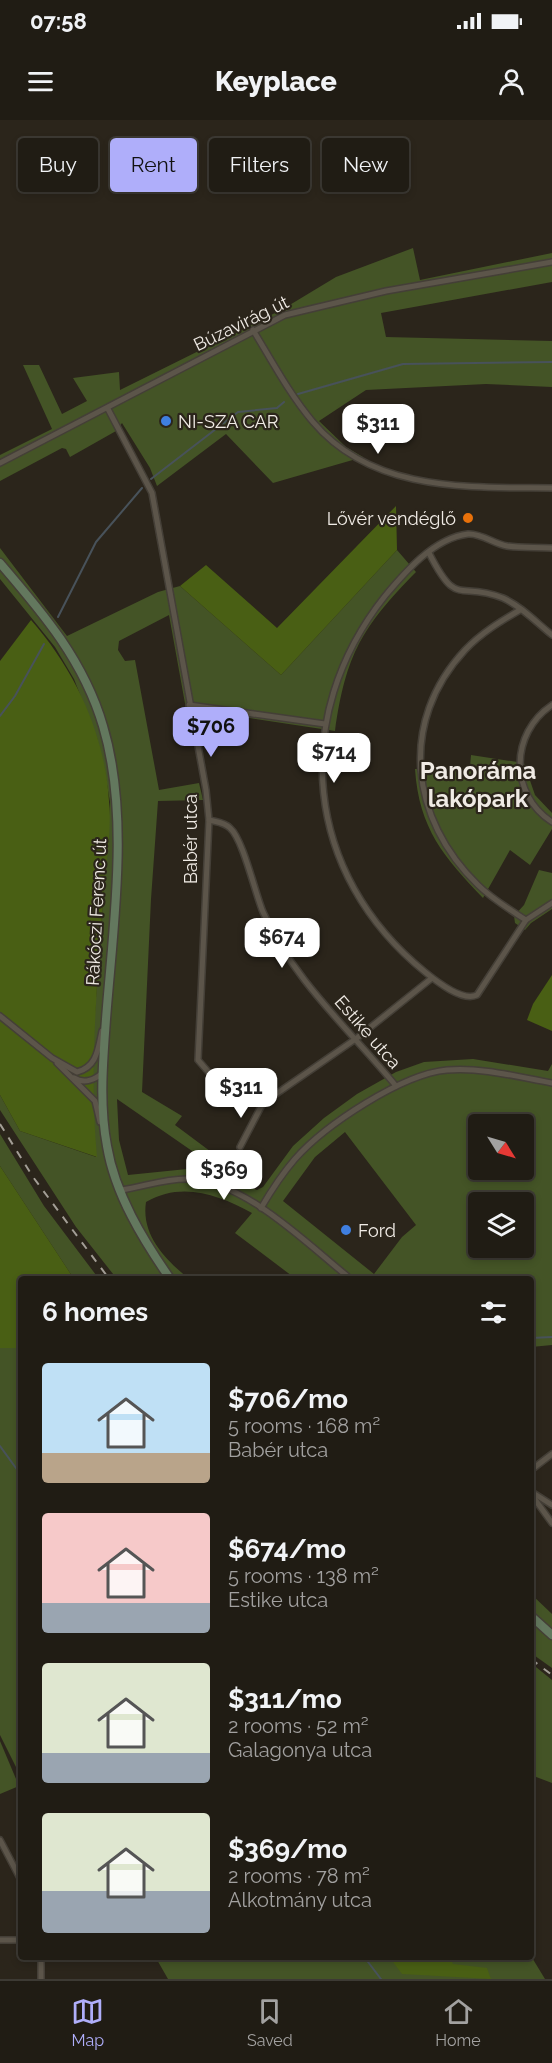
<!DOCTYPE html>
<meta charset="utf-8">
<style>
body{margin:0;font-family:Raleway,sans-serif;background:#2d2922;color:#f1f3f6;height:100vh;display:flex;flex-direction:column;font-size:22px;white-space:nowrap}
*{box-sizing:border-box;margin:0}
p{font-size:20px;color:#a2a1a0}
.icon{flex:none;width:33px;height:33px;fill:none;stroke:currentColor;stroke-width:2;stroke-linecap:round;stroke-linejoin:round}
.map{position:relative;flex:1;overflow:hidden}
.details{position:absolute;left:18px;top:1156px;width:516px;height:684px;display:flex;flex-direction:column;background:#201c14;border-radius:6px;box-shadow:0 3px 9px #0003,0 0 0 2px #3d3a34}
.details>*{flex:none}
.guide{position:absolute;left:18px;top:18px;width:516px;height:54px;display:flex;gap:12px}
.needle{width:39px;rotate:127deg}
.buttons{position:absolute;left:468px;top:994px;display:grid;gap:12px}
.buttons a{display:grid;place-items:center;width:66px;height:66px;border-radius:6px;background:#201c14;box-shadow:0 3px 9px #0003,0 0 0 2px #3d3a34;font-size:30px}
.price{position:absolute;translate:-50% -51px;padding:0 14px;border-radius:12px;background:#fff;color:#222;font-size:20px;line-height:39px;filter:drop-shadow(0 2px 3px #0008)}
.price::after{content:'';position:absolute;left:50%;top:36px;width:18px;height:14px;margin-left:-9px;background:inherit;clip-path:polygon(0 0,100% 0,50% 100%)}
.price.active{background:#afaefa;color:#111}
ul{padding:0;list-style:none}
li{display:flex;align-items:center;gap:18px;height:150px;padding:0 24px}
li span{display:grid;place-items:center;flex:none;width:168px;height:120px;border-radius:6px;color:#555}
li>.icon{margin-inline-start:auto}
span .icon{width:72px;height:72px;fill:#fffc;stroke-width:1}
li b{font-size:26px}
h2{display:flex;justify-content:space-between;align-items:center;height:72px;padding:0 24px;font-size:26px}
.chip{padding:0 21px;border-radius:6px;background:#201c14;box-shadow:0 3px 9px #0003,0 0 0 2px #3d3a34;font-size:21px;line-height:54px}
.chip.active{background:#afaefa;color:#111}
.status{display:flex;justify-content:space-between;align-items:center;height:42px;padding:0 30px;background:#201c14;direction:ltr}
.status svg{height:16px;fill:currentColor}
header{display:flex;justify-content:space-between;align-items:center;height:78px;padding:0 24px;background:#201c14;font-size:27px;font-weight:800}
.dock{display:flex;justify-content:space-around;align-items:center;height:84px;border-top:2px solid #3d3a34;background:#201c14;font-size:16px;color:#a2a1a0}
.dock a{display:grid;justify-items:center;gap:3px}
.dock .active{color:#afaefa}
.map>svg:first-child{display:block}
.green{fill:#445426;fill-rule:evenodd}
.forest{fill:#495f14}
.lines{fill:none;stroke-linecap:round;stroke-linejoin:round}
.stream{stroke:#48525a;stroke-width:2}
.street-casing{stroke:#443f37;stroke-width:8}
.secondary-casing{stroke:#443f37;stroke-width:11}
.street{stroke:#5c554a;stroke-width:5}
.secondary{stroke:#63785e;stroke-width:8}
.rail{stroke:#a39e96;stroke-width:2;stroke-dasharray:8 8;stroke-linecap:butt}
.shop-dot{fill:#3f7fe0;stroke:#2b251b;stroke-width:2}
.food-dot{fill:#e8710a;stroke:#2b251b;stroke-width:2}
.labels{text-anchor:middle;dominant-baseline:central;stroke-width:4.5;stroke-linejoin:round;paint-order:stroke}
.street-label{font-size:18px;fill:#f0ebe5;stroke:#2b251b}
.poi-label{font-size:18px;fill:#f0ebe5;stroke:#2b251b;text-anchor:start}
.district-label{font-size:24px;font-weight:bold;fill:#f0ebe5;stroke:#2b251b}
</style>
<div class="status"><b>07:58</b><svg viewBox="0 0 49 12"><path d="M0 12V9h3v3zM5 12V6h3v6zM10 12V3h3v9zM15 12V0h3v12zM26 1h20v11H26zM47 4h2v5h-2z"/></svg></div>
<header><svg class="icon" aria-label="menu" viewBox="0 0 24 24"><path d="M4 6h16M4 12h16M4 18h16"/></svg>Keyplace<svg class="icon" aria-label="person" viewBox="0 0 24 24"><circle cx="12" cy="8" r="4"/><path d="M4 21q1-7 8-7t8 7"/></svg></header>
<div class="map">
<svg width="552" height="1859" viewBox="0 0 552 1859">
<rect width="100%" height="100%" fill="#2b251b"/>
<!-- green -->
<g class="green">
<path d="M413,128L420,160L552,133V162L381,193L386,217L552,221V267L486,264L366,270L319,301L346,327L363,337L273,363L226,314L157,366L150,348L122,303L116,311L70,337L66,329L62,328L0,361V335L52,309L23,245H39L62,294L87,281L73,258L119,252L120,270L283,189L336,157Z"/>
<path d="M0,428L67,516L158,472L180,466L281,555L397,430L416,452C362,507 346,534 335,611L210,592L190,611L169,495L119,521L118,530L125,541L135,540L159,670L199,663L203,680L158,681L151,779L142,972L182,996L175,1005L226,1043L221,1051L117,979L119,1020L128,1055L187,1049L219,1053L257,1070L263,1067L293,1026L324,998L357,974L396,952L424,942L473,939L548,951L552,944V1225L531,1227V1160L296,1159L235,1113L252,1093C219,1075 182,1061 146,1082C141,1115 165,1139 189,1159H117L76,1107L0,990V975L20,1011L96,1037L92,987V934L110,682L104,647L97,618L74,559L55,527L0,459ZM478,1005H524V1050H478ZM345,1012L416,1105L402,1117L374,1154L283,1081L315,1037ZM478,1083H524V1128H478Z"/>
<path d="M471,635L524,643L535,675L552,693V709L530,745L510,730L483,778C444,737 419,709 415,649L470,647Z"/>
<path d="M539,750L552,753V789L531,803L525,810L515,803L514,796L524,785Z"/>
<path d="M0,1014L44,1086L99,1159H74L0,1046Z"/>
<path d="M0,1228H21V1657L0,1615Z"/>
<path d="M531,1474L552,1494V1548L531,1533Z"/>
<path d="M531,1543L552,1560V1663L531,1655Z"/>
<path d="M0,1621L19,1666L0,1674Z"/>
<path d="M531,1836L545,1859H168L156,1838H456L458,1841L465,1838Z"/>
</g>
<!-- forest -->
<g class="forest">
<path d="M396,386L397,430L281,555L180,466L206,445L277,508Z"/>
<path d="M31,500C75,550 105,614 109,681C112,714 105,749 103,782C97,867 89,951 97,1037L20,1011L0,975V541Z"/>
<path d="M552,855V911L527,900L533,884Z"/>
<path d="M0,1046L74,1159L21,1160V1228H0Z"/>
<path d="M390,1838H450L453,1844L487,1848L491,1859L402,1854Z"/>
</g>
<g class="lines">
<!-- stream -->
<g class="stream">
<path d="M298,274L403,244L552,242"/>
<path d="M151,359L238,292L277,288L284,282"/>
<path d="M58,497L96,422L142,368"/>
<path d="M0,596L15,576L44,524"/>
<path d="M531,1218L552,1217"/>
<path d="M0,1326L21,1355"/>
<path d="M365,1838L381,1859"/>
</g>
<!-- street casing -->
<g class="street-casing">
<g id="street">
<path d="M253,210C272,241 290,275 313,302C373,373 469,367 552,368"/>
<path d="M108,289L152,373L206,670L209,700L198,940L211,955L263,983"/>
<path d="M0,343L285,195L386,171L552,142"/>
<path d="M552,428C537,427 521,428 507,426C494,424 481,413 468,414C434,418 405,452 385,476C289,597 304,754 425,852C436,861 462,882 477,875L526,800L552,783"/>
<path d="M429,433C458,490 458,460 503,478C521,486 537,503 552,515"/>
<path d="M520,490C501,501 481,513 465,530C398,602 410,699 478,765C492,779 509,789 526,800"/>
<path d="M189,585L325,604"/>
<path d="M552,585C510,613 509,674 552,702"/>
<path d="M209,700C216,702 224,702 230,708C243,719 255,773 263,792C293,860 350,910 396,966"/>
<path d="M0,896L52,938L77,952C97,947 98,929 102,911"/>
<path d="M57,943L95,981L100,1002"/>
<path d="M74,958C84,964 95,960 102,953"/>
<path d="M240,1027L263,983L357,918L432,858"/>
<path d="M121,1070C144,1067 165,1058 189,1059C247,1062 308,1125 352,1160"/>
<path d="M261,1088C271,1071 282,1054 295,1039C325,1005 402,954 447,950C482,947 518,957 552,963"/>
<path d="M531,1350L552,1334"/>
<path d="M533,1373L552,1385"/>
<path d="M531,1374L552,1403"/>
<path d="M0,1720L21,1760"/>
<path d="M0,1820H21"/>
<path d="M41,1859V1838"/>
</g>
</g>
<!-- secondary casing -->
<g class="secondary-casing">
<g id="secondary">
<path d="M0,443C43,493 84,541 103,606C130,696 113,806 106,899C103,941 99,984 107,1026C115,1074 143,1120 171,1160"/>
<path d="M531,1496L552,1515"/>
</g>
</g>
<!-- street -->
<use href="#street" class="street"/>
<!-- secondary -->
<use href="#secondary" class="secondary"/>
<!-- rail -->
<g class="rail">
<path d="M0,1004L33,1057L110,1160"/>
<path d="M531,1539L552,1555"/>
</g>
</g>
<!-- markers -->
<g class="shop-dot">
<circle cx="166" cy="301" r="6"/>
<circle cx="346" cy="1110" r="6"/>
</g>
<circle class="food-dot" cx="468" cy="398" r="6"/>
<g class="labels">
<!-- street labels -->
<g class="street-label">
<text transform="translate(241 203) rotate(-26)">Búzavirág út</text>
<text transform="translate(190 719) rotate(-90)">Babér utca</text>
<text transform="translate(96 792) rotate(-87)">Rákóczi Ferenc út</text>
<text transform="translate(368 912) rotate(49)">Estike utca</text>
</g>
<!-- poi labels -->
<g class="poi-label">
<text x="178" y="301">NI-SZA CAR</text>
<text x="456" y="398" text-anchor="end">Lővér vendéglő</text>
<text x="358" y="1110">Ford</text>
</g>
<!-- district labels -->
<g class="district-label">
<text x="478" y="650">Panoráma<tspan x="478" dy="28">lakópark</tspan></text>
</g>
</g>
</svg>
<div class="buttons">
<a><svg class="needle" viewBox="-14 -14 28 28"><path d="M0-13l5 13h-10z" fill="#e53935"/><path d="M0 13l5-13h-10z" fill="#a2a1a0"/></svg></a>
<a><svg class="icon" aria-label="layers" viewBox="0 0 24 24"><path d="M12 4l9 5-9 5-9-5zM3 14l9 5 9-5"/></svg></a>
</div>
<b class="price" style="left:378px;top:335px">$311</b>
<b class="price active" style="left:211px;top:638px">$706</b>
<b class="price" style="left:334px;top:664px">$714</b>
<b class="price" style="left:282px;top:849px">$674</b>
<b class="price" style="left:241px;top:999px">$311</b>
<b class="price" style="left:224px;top:1081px">$369</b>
<div class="guide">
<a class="chip">Buy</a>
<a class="chip active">Rent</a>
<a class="chip">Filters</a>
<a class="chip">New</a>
</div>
<section class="details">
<h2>6 homes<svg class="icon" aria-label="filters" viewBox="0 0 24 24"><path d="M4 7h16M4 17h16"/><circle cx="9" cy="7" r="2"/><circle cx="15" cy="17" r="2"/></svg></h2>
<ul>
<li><span style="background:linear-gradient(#bfe0f5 75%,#b9a48a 0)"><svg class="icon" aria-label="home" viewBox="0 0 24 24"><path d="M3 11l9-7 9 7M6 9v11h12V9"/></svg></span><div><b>$706/mo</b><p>5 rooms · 168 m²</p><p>Babér utca</p></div></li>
<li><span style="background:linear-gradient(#f6c9c9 75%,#9aa5b1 0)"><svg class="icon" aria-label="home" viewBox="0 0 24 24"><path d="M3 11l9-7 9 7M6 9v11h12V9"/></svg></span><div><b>$674/mo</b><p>5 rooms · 138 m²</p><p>Estike utca</p></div></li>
<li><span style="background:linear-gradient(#dfe7d0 75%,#9aa5b1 0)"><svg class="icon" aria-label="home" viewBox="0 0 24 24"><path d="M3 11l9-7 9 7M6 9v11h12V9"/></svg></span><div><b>$311/mo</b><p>2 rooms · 52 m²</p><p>Galagonya utca</p></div></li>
<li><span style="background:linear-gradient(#dfe7d0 65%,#9aa5b1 0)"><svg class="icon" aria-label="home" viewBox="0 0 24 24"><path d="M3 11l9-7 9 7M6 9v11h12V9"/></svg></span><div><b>$369/mo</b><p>2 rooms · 78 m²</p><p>Alkotmány utca</p></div></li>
</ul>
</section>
</div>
<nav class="dock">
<a class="active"><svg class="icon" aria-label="map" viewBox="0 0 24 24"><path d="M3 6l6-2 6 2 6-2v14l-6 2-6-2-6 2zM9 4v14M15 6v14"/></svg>Map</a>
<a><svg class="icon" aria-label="saved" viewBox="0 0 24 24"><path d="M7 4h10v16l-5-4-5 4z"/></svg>Saved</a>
<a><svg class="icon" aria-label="home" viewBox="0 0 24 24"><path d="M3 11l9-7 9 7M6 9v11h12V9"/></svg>Home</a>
</nav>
